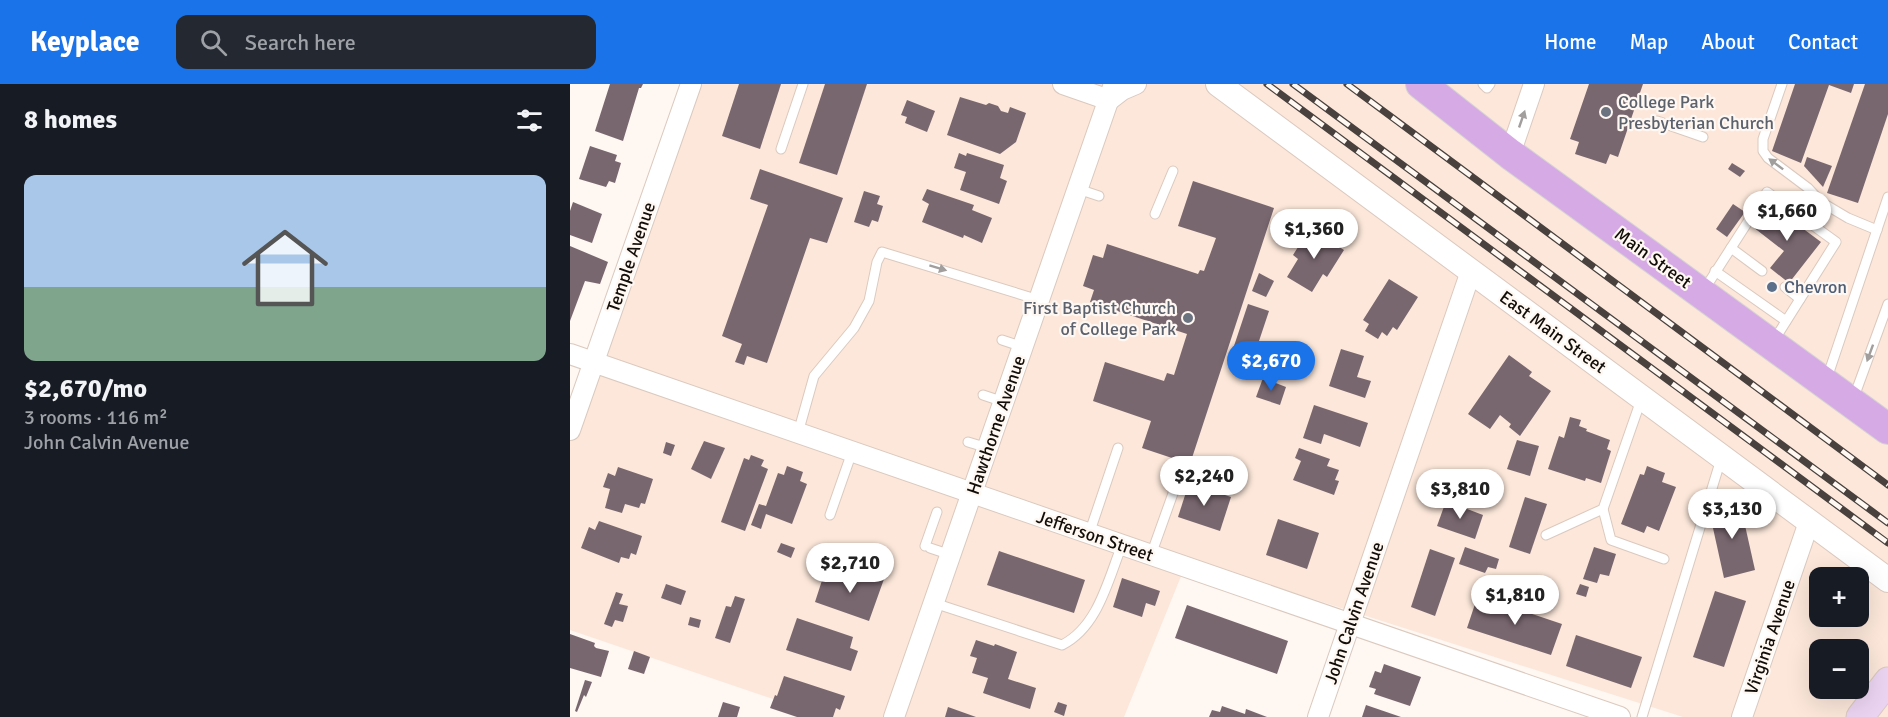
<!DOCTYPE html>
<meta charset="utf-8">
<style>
body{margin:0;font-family:Signika,sans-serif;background:#242831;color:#f1f3f6;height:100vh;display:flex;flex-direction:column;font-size:22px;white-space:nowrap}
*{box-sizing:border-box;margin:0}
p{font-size:20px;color:#9ea1a6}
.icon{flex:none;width:33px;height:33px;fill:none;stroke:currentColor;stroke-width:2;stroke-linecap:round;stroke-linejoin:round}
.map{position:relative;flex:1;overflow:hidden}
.sheet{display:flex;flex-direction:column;background:#171b24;width:570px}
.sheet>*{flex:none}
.buttons{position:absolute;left:1239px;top:483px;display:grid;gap:12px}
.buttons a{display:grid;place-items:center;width:60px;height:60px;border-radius:12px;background:#171b24;box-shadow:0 6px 24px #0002;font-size:30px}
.price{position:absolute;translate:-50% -51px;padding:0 14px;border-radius:21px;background:#fff;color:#222;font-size:20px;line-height:39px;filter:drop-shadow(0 2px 3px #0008)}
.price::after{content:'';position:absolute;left:50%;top:36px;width:18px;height:14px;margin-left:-9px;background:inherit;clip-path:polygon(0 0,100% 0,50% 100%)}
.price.selected{background:#1a73e8;color:#fff}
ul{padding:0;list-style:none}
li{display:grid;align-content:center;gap:12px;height:318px;padding:0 24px}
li+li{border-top:2px solid #363941}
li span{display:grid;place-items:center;height:186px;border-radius:12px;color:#555}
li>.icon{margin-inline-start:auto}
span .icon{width:108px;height:108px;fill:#fffc;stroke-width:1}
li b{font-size:26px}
h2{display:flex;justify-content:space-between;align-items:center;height:72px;padding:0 24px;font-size:26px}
header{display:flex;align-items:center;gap:36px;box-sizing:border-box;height:84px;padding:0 30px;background:#1a73e8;color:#fff}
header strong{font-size:28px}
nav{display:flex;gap:33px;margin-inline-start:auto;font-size:21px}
.search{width:420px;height:54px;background:#242831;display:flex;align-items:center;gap:15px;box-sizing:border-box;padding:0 21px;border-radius:12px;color:#9ea1a6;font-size:22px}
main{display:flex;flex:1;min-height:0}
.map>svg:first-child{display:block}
.built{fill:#fce7da;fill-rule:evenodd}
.building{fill:#79676f}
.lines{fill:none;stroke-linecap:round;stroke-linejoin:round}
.service-casing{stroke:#dbc9be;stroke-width:11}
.minor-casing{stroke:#dbc9be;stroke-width:22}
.tertiary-casing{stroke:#dbc9be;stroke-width:26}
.secondary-casing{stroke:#dbc9be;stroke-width:29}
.primary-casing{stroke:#d5d3d3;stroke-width:32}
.service{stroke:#fff;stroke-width:9}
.minor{stroke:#fff;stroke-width:20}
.tertiary{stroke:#fff;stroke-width:24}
.secondary{stroke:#ebd4f2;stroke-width:27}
.primary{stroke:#d6aae5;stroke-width:30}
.rail-casing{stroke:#48413d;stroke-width:7}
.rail{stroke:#fef7f2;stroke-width:4.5;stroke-dasharray:14;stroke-linecap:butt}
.oneway{fill:#a19e9d}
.worship-dot{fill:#6b7280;stroke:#fef7f2;stroke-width:2}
.service-dot{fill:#5c6f8a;stroke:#fef7f2;stroke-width:2}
.labels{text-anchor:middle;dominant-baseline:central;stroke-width:4.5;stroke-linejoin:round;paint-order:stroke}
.worship-label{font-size:18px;fill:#5b616d;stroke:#fef7f2;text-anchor:start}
.street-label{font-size:18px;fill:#130d09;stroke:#fef7f2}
.service-label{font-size:18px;fill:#4e5e75;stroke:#fef7f2;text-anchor:start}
</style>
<header>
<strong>Keyplace</strong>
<div class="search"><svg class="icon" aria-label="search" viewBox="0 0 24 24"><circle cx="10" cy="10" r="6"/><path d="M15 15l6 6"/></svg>Search here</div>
<nav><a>Home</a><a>Map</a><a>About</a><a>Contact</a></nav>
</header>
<main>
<section class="sheet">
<h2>8 homes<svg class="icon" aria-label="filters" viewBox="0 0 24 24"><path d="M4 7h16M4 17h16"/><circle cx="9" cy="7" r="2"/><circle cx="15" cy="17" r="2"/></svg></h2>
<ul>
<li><span style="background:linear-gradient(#a9c7e8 60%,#7fa58c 0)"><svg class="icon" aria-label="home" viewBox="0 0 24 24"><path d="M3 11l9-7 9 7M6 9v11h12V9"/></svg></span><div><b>$2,670/mo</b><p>3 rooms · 116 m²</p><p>John Calvin Avenue</p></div></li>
</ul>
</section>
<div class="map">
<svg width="1318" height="633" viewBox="0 0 1318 633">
<rect width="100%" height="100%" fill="#fef7f2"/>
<!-- built -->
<path class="built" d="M113,0H1318V633H1113L618,475L554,633H256L0,546V334ZM1250,494H1288V532H1250ZM1250,566H1288V604H1250Z"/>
<!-- building -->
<g class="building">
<path d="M40,0H73L71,4H69L53,57L25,47Z"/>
<path d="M169,0H211L190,65L152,52Z"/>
<path d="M255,0H297L267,91L229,79Z"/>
<path d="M1019,0H1073L1048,73L1040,70L1036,80L1005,70L1009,58L1000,55Z"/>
<path d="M1225,0H1284L1281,9L1259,1L1231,79L1202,67Z"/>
<path d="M1295,0H1318V30L1288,119L1257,109Z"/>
<path d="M390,13L416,21L419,19L428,22L431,27L438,29L440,23L456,29L446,58L430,70L377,51Z"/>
<path d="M337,16L365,27L357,48L335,39L337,33L331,31Z"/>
<path d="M20,62L47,71L45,77L51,79L45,99L39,97L36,103L9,95Z"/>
<path d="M389,69L396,72L397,69L434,81L430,94L437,97L429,120L390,106L396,88L384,84Z"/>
<path d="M1237,73L1262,82L1253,103L1234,82Z"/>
<path d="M1162,79L1175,87L1170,93L1158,85Z"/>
<path d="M190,85L273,114L257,159L240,154L197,279L177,272L174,281L165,278L172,260L152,252L198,121L180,115Z"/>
<path d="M623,97L704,124L620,380L572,364L581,337L523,317L535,278L594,297L597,289L604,291L617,250L520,218L524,206L513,202L523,171L533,174L537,160L628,190L630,186L634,187L646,154L608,142Z"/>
<path d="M357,105L404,121L402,126L422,134L412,159L394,151L393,154L352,138L359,120L352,116Z"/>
<path d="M294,107L310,112L307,120L313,122L308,138L302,136L299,143L284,138Z"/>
<path d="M3,118L32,130L22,159L0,151V127Z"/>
<path d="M1163,120L1175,128L1157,153L1146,145Z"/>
<path d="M1200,120L1251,158L1219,199L1200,184L1214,167L1183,143Z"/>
<path d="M740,144L774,166L757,193L753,190L742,208L717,193L728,175L723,171Z"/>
<path d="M0,162L38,178L30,200L15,197L0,237Z"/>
<path d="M689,189L704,197L696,213L682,207Z"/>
<path d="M819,195L848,213L827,246L823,243L817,252L812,248L808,255L795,247L799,240L793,236Z"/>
<path d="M678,220L699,227L680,284L659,277Z"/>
<path d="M771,265L794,272L787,293L801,297L795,314L759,302Z"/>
<path d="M939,271L962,288L959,292L981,307L950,352L939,343L941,340L930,331L920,345L898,330Z"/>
<path d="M693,294L716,303L710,321L686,313Z"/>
<path d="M744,321L798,339L790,363L754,350L751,360L733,354Z"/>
<path d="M1000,333L1011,336L1009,342L1017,345L1016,347L1040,356L1037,365L1041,367L1031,399L1016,394L1015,397L978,385L989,352L994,354Z"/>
<path d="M947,356L969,362L960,392L937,385Z"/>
<path d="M134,357L155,364L141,395L121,385Z"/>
<path d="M96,358L105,361L101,372L93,369Z"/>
<path d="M729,364L760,375L757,382L769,386L765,396L769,397L764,411L723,396L731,377L725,374Z"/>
<path d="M181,371L194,376L191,382L198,385L175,447L151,438L174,374L179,376Z"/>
<path d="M217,382L233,388L230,397L237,400L222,440L196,430L191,445L181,441L189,420L196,422L208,389L214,391Z"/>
<path d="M1077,382L1095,389L1092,398L1106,403L1089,447L1077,442L1074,449L1051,440L1070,390L1074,391Z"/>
<path d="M48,383L83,395L75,420L71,419L69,424L55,420L52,429L35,424L40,405L33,403L38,389L45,392Z"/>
<path d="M619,399L661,413L650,447L608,433Z"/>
<path d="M955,413L977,420L960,470L939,463Z"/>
<path d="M876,417L913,431L905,455L867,442Z"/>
<path d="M1170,419L1185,486L1154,494L1139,426Z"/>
<path d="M708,435L749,449L737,485L696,471Z"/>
<path d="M29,437L72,452L66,471L61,469L59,475L51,473L49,479L11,464L19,443L25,446Z"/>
<path d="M211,459L225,464L221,474L207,468Z"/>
<path d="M895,463L929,475L926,485L918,483L915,489L889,480Z"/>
<path d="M1024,463L1046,470L1039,492L1030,490L1027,499L1013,495Z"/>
<path d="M860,465L885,474L865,532L841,523Z"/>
<path d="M429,467L515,496L504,529L417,501Z"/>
<path d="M256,484L295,498L299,489L314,495L299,537L245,518Z"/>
<path d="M552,494L590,507L585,522L576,519L572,533L543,523Z"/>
<path d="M96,500L116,507L111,521L91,514Z"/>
<path d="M1010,500L1019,503L1016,513L1006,510Z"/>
<path d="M1145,507L1176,517L1154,583L1123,573Z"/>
<path d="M46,508L53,510L49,520L58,522L53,538L45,536L42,543L34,540Z"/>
<path d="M165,512L175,515L160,559L145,554L156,522L161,523Z"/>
<path d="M907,514L923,519L924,517L992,540L981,571L897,544Z"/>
<path d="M617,521L718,557L707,590L605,554Z"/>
<path d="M120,533L131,536L129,544L118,541Z"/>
<path d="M227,534L283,553L280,564L288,567L281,587L216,566Z"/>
<path d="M0,550L25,559L24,562L26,564L39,567L31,593L0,584Z"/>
<path d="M1006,551L1072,573L1061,604L996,582Z"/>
<path d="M406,556L424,562L425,560L447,568L438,595L466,604L460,625L413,609L418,594L402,589L407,574L400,572Z"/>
<path d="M64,567L80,573L74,590L58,585Z"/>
<path d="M814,580L851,593L840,622L804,610L806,605L799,603L805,587L811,589Z"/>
<path d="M214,592L275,612L270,626L266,624L263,633H227L200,624L205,611L207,612Z"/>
<path d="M15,596L22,598L16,613L14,611L7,628L5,627Z"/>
<path d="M153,618L170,623L167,633H148Z"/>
<path d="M488,618L497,621L494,632L484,628Z"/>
<path d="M796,621L831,633H792Z"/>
<path d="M652,622L675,630L676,625L697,633H639L642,626L650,628Z"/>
<path d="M378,623L406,633H375Z"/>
</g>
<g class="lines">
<!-- service casing -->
<g class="service-casing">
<g id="service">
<path d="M913,0L917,4L920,0"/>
<path d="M1212,0L1193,55V67L1198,74L1238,104L1251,118L1278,134L1307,146"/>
<path d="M1087,37L1133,53"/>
<path d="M211,65L233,0"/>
<path d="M508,105L529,112"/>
<path d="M585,130L603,87"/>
<path d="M1161,164L1192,187"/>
<path d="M1145,187L1216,237"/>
<path d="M1215,203L1230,215"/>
<path d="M1134,206L1197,108L1266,158L1203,258"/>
<path d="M432,256L453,263"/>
<path d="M1257,294L1318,113"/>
<path d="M413,311L434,318"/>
<path d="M1284,313L1318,220"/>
<path d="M228,349L244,292L284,244L299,217L307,178L312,168L469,216"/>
<path d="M398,358L418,364"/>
<path d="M1033,425L1041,456L1094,475"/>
<path d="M260,431L282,368"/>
<path d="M519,450L548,364"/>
<path d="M976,451L1033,425L1071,316"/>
<path d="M355,462L367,428"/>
<path d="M360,464L381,471"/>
<path d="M581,471L611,387"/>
<path d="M364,519L492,561C528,543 538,496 552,461"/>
<path d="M1072,633L1151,375"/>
</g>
</g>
<!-- minor casing -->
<g class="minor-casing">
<g id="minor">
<path d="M493,0L539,16L552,6L566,0"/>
<path d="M940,70L964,0"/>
<path d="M0,270L1050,633"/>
<path d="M0,346L121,0"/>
<path d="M324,633L544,0"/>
<path d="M748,633L901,187"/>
<path d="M1172,633L1239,438"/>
</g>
</g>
<!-- tertiary casing -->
<g class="tertiary-casing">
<path id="tertiary" d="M648,0L1318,496"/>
</g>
<!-- secondary casing -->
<g class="secondary-casing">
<path id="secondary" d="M1290,633L1318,597"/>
</g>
<!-- primary casing -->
<g class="primary-casing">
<path id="primary" d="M851,0L940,70L1318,345"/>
</g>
<!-- service -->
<use href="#service" class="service"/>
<!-- minor -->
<use href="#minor" class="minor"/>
<!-- tertiary -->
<use href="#tertiary" class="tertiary"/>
<!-- secondary -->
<use href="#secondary" class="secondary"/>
<!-- primary -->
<use href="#primary" class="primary"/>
<!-- rail casing -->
<g class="rail-casing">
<g id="rail">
<path d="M697,0L1318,459"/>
<path d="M723,0L1318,439"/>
<path d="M777,0L1318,401"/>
</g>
</g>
<!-- rail -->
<use href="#rail" class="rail"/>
</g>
<!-- one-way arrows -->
<defs><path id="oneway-solid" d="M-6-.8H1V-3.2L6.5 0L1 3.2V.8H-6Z" transform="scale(1.5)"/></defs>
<g class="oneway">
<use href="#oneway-solid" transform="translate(952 35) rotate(-71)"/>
<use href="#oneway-solid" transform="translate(1206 80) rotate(-143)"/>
<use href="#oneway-solid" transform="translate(368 184) rotate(17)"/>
<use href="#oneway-solid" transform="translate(1300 269) rotate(110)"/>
</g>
<!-- markers -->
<g class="worship-dot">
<circle cx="1036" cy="28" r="6"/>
<circle cx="618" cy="234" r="6"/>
</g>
<circle class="service-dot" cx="1202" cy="203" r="6"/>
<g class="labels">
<!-- worship labels -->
<g class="worship-label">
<text x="1048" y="18">College Park<tspan x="1048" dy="21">Presbyterian Church</tspan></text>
<text x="606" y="224" text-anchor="end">First Baptist Church<tspan x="606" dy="21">of College Park</tspan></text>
</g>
<!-- street labels -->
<g class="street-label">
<text transform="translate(61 173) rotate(-71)">Temple Avenue</text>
<text transform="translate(1083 174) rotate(36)">Main Street</text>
<text transform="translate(983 248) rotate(36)">East Main Street</text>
<text transform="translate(426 341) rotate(-71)">Hawthorne Avenue</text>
<text transform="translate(525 452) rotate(19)">Jefferson Street</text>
<text transform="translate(784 529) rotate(-71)">John Calvin Avenue</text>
<text transform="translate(1200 553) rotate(-71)">Virginia Avenue</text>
</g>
<!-- service labels -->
<g class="service-label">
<text x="1214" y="203">Chevron</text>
</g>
</g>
</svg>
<div class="buttons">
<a>+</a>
<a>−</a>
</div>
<b class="price" style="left:1217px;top:158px">$1,660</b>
<b class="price" style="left:744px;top:176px">$1,360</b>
<b class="price selected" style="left:701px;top:308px">$2,670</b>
<b class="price" style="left:634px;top:423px">$2,240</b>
<b class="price" style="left:890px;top:436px">$3,810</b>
<b class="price" style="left:1162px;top:456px">$3,130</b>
<b class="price" style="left:280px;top:510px">$2,710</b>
<b class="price" style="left:945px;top:542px">$1,810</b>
</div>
</main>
